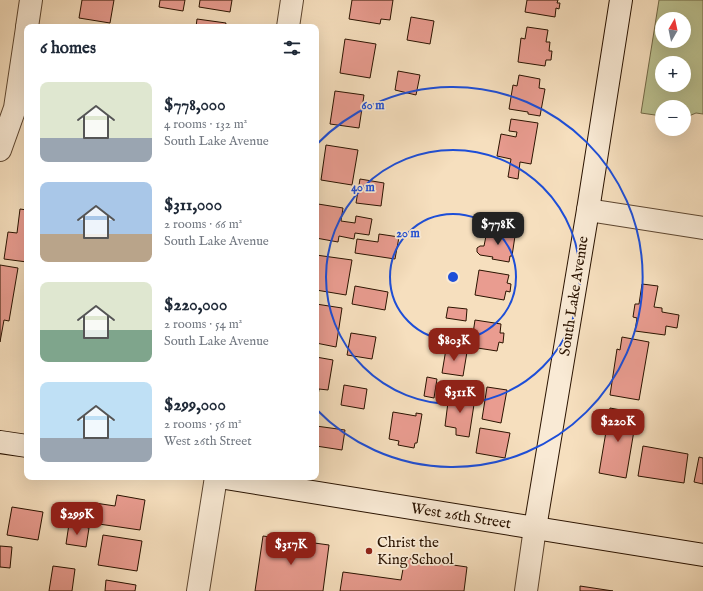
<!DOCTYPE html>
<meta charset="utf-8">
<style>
body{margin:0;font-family:"IM FELL English",serif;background:#f6f6f7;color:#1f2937;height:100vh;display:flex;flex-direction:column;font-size:15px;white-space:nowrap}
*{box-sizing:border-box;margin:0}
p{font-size:13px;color:#747a83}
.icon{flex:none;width:22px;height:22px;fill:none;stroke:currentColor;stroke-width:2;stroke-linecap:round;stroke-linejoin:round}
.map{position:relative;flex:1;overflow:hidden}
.side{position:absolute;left:24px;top:24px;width:295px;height:456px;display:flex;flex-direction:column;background:#fff;border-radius:8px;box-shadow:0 4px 16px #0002}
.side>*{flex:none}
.needle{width:26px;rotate:9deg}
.tools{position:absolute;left:655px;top:12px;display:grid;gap:8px}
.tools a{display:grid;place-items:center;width:36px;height:36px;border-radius:50%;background:#fff;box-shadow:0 4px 16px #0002;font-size:20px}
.price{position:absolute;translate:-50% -34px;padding:0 9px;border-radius:8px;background:#8f2418;color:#fff;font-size:13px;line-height:26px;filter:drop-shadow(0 1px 2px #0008)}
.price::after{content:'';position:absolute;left:50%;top:24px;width:12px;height:9px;margin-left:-6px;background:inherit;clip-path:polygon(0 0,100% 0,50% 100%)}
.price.on{background:#222;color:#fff}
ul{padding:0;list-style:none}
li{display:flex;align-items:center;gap:12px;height:100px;padding:0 16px}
li span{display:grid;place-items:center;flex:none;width:112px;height:80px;border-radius:8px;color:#555}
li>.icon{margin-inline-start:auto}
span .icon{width:48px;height:48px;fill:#fffc;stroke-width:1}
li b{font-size:17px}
h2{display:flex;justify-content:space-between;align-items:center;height:48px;padding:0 16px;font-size:17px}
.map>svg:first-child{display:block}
.green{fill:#bcc291;stroke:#736a48;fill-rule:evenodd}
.building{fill:#e99c90;stroke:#2a1300}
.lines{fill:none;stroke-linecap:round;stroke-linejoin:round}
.street-casing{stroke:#5d4630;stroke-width:24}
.secondary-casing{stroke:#2a1300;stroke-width:24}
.street{stroke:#f9ead5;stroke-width:22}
.secondary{stroke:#f9ead5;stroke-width:22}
.ring{fill:none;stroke:#1d4ed8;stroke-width:2}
.poi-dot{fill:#8f2418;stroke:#f9ead5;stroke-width:1.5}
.labels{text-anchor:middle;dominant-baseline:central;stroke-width:3.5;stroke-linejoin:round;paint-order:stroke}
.street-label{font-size:15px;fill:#2a1300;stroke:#f9ead5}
.poi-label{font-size:15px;fill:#2a1300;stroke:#f9ead5;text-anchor:start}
.centre{fill:#1d4ed8;stroke:#f9ead5;stroke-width:2}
.ring-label{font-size:12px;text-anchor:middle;font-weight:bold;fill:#1d4ed8;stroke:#f9ead5;stroke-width:3.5;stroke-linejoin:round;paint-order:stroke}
</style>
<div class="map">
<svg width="703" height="591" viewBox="0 0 703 591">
<rect width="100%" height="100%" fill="#f6dfbe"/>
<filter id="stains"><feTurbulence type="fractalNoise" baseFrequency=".005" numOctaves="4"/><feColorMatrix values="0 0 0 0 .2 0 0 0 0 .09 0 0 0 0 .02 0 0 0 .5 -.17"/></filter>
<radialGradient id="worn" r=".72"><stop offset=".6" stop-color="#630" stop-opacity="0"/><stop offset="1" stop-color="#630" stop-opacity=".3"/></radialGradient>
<!-- green -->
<path class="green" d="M659,0H703V114L696,113L684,118V107H662V116L641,113ZM662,19H684V41H662ZM662,63H684V85H662Z"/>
<!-- building -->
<g class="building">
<path d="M82,0H114L110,23L79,18Z"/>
<path d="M160,0H185L183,11L159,7Z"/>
<path d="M200,0H232L230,12L199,7Z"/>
<path d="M352,0H393L390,20L381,19L380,24L349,19Z"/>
<path d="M527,0H558L557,3H560L559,9L556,8L555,17L525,12Z"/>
<path d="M411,17L434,21L430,44L407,40Z"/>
<path d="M197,19L226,23L225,27H196Z"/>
<path d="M527,27L548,30L546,42H550L549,51H552L551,60H546L545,66L518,62L521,38L525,39Z"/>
<path d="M345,39L376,44L370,78L340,73Z"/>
<path d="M398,71L420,75L416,95L395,90Z"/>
<path d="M519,75L540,79L539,88L545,89L540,116L528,114V112L509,109L513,85L517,86Z"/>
<path d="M335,91L364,95L359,128L330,124Z"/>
<path d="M511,119L538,123L531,164L520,162L518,179L508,177L511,159L497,156L501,134L516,137L517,132L509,131Z"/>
<path d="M326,145L358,150L352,185L321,180Z"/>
<path d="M360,179L384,183L381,206L356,203Z"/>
<path d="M318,204L343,208L341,221L355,223L356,216L372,219L369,235L355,233L354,239L339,236L338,242L316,238V217Z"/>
<path d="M20,209L27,210V262L4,259L8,232L17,233Z"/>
<path d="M487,231L515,236L512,256H510L509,262L492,259L493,257L480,255L477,252V248L480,246H484Z"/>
<path d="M379,234L399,237L395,259L355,253L357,239L378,242Z"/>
<path d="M316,255L352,260L346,295L316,290Z"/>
<path d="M0,265L18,268L9,321L4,320L0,342Z"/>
<path d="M479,270L509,275L507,283L511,284L510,292L506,291L504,300L475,295Z"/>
<path d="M642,284L658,286L654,307L662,308V312L679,315L677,328L666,326L665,335L635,331L637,318L633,317L635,304H639Z"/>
<path d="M355,286L388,292L385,310L352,304Z"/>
<path d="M316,304L342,308L336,347L316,343Z"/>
<path d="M448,307L467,309L466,321L446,318Z"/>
<path d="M475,320L501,324L500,333H504L503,343L499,342L497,351L471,347Z"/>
<path d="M351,333L376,337L372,359L347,355Z"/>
<path d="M622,337L649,342L639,400L610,395L617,349L620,350Z"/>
<path d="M446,349L467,352L463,376L442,373Z"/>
<path d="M316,357L333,360L328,390L319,389L318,396L316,395Z"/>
<path d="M427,377L437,379L434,398L424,396Z"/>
<path d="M344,385L367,389L364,409L341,405Z"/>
<path d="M487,387L507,390L501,423L482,419Z"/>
<path d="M449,394L475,398L469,437L456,435V428L445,426Z"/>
<path d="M610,408L637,413L626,478L599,473Z"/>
<path d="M393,412L416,416V413L422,414L417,443H415L414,448L398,445L399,441L389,439Z"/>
<path d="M316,426L345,430L342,450L316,446Z"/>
<path d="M480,428L510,433L505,458L476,453Z"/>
<path d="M643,446L688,454L684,483L638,476Z"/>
<path d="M699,457L703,458V484L694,482Z"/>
<path d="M117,495L145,500L140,530L92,523L95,503L115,506Z"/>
<path d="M12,507L43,512L38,540L7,535Z"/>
<path d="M69,524L89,528L86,547L66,544Z"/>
<path d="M103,535L142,541L137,571L98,565Z"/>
<path d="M263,536L329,545L323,591H255Z"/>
<path d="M0,546L12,547L10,568L0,567Z"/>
<path d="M405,558L467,567L464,591H340L343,572L401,580Z"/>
<path d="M53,566L75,569L72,591H49Z"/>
<path d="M106,580L136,585L135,591H105Z"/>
<path d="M580,586L613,591H580Z"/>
</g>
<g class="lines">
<!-- street casing -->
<g class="street-casing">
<g id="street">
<path d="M27,27L31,0"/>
<path d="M288,27L292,0"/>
<path d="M0,150L15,108L27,28"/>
<path d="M588,210L703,228"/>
<path d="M198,591L216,477"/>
<path d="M526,591L535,528"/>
</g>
</g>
<!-- secondary casing -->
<g class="secondary-casing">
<g id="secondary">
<path d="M0,442L27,446"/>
<path d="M219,477L703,555"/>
<path d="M535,528L588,210L621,0"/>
</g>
</g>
<!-- street -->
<use href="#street" class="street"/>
<!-- secondary -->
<use href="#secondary" class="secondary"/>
</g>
<!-- distance rings -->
<g class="ring">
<circle cx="453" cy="277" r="63"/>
<circle cx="453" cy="277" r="127"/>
<path d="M316 145A190 190 0 1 1 316 409"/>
</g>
<!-- markers -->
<circle class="poi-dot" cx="369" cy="551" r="4"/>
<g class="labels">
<!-- street labels -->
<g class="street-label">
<text transform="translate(574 296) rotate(-81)">South Lake Avenue</text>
<text transform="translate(461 516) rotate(9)">West 26th Street</text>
</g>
<!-- poi labels -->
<g class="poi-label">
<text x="377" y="542">Christ the<tspan x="377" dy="17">King School</tspan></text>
</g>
</g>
<circle cx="453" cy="277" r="6" class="centre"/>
<g class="ring-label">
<text x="373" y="109">60 m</text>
<text x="363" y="191">40 m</text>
<text x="408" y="237">20 m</text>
</g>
<rect width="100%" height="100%" filter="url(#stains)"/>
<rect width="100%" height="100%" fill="url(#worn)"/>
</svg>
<div class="tools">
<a><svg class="needle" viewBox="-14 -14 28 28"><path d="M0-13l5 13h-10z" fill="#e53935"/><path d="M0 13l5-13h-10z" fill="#747a83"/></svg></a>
<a>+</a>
<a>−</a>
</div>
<b class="price on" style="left:498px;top:246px">$778K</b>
<b class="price" style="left:454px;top:362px">$803K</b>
<b class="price" style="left:460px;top:414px">$311K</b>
<b class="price" style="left:618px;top:443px">$220K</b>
<b class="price" style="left:77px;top:536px">$299K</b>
<b class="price" style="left:291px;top:566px">$317K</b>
<section class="side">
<h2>6 homes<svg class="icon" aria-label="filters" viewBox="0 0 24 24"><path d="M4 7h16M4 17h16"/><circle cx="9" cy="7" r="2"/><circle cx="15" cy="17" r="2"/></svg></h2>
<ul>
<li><span style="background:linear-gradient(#dfe7d0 70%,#9aa5b1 0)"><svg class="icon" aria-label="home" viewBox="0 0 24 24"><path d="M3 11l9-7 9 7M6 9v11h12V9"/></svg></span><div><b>$778,000</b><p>4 rooms · 132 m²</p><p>South Lake Avenue</p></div></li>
<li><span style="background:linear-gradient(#a9c7e8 65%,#b9a48a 0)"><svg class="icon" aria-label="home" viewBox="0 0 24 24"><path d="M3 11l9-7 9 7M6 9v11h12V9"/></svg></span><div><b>$311,000</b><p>2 rooms · 66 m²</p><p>South Lake Avenue</p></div></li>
<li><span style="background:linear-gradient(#dfe7d0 60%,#7fa58c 0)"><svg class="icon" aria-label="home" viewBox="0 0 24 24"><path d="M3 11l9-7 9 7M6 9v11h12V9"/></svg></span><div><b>$220,000</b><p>2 rooms · 54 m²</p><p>South Lake Avenue</p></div></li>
<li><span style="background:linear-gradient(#bfe0f5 70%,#9aa5b1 0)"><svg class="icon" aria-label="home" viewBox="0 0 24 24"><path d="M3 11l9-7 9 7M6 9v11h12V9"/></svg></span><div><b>$299,000</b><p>2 rooms · 56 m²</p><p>West 26th Street</p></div></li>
</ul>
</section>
</div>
